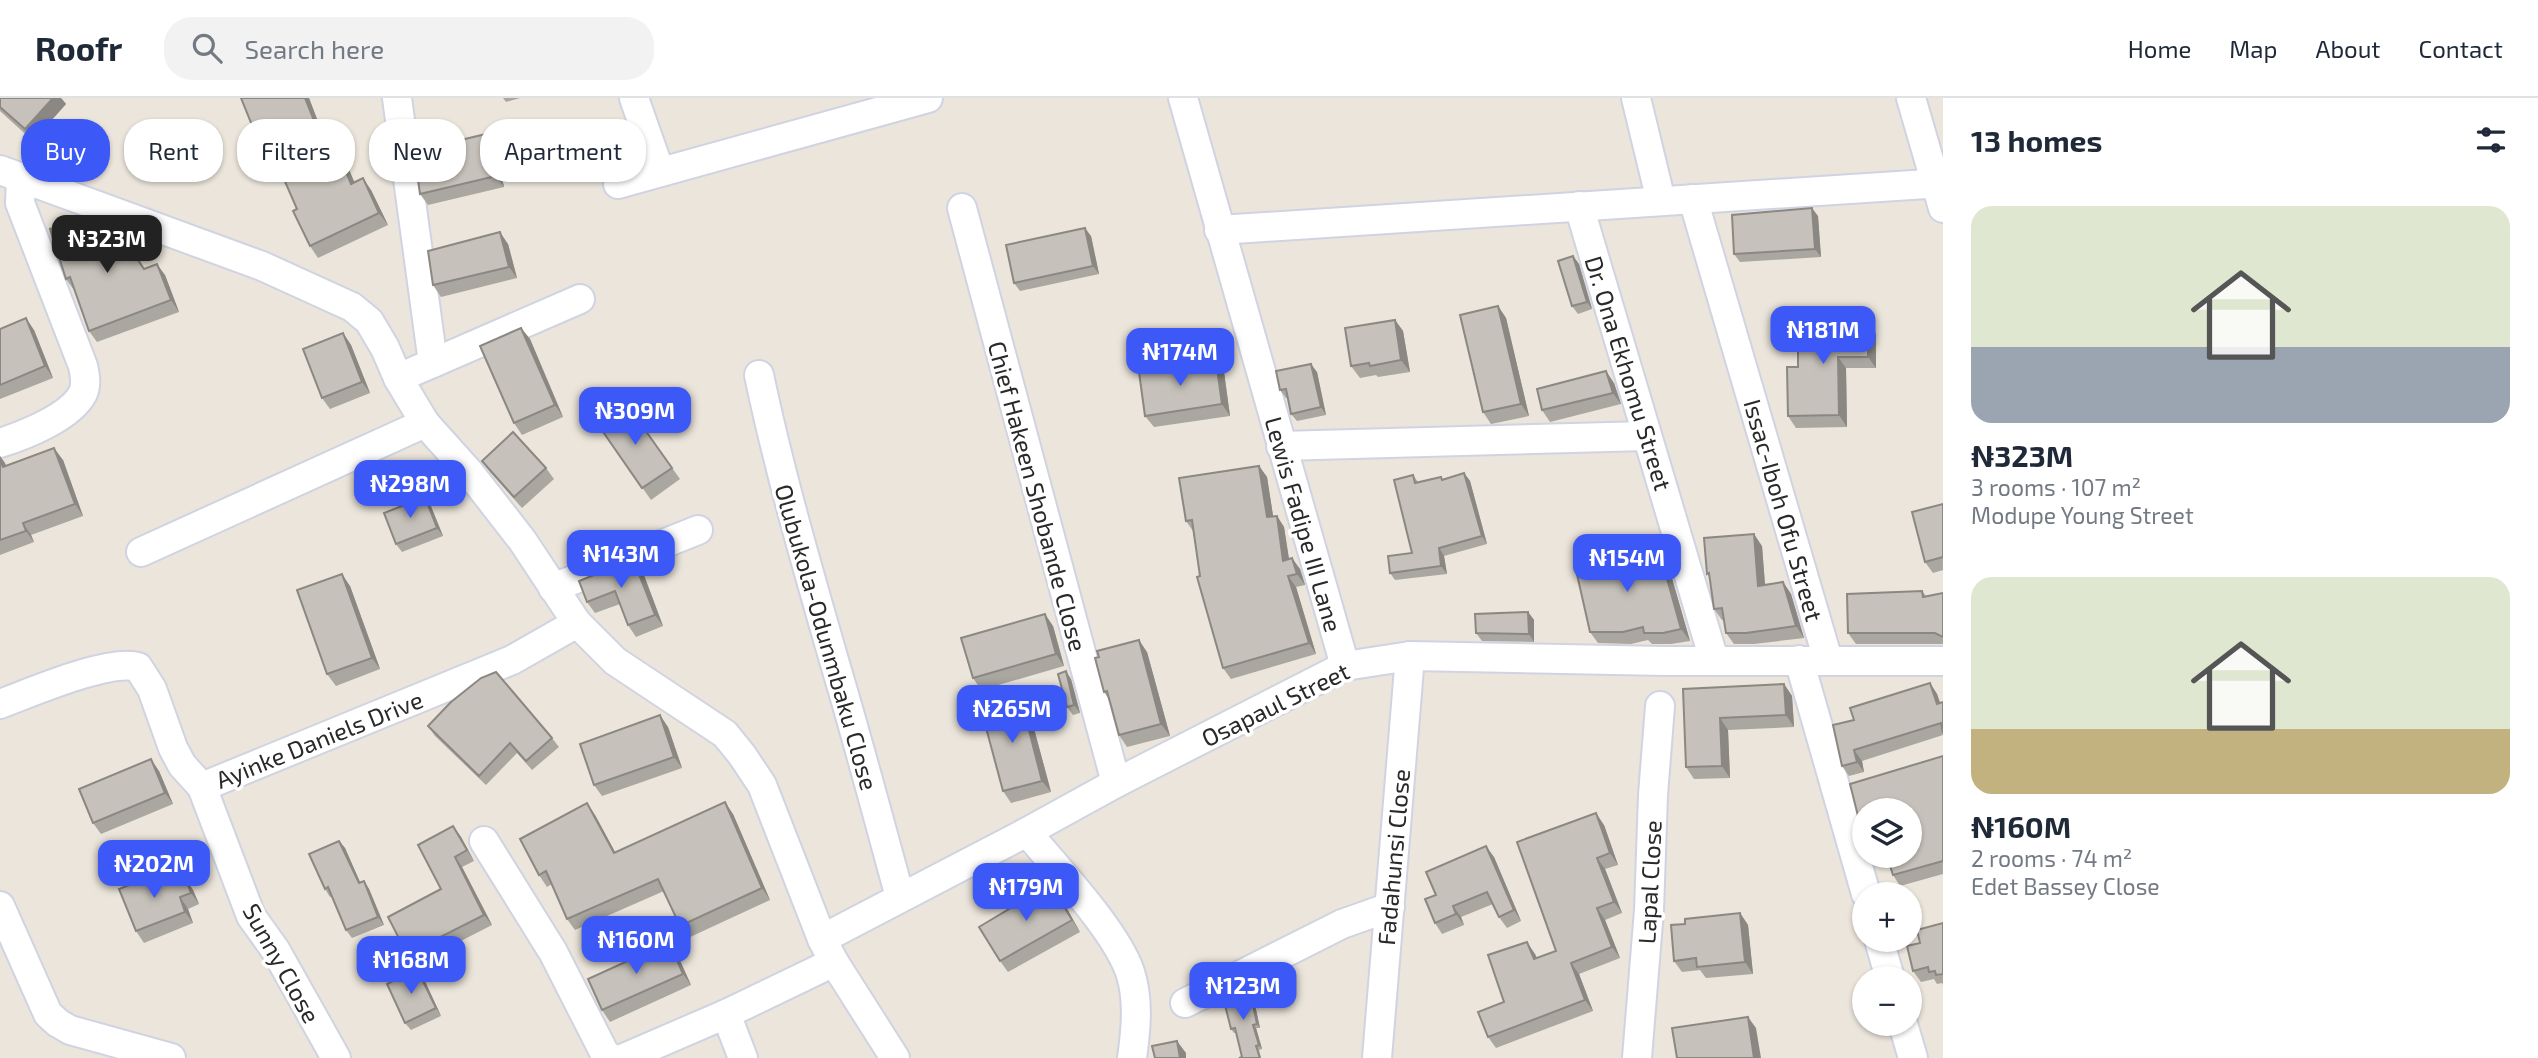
<!DOCTYPE html>
<meta charset="utf-8">
<style>
body{margin:0;font-family:"Exo 2",sans-serif;background:#f2f2f3;color:#1f2937;height:100vh;display:flex;flex-direction:column;font-size:26px;white-space:nowrap}
*{box-sizing:border-box;margin:0}
p{font-size:23px;color:#747a83}
.icon{flex:none;width:38px;height:38px;fill:none;stroke:currentColor;stroke-width:2;stroke-linecap:round;stroke-linejoin:round}
.map{position:relative;flex:1;overflow:hidden}
.details{display:flex;flex-direction:column;background:#fff;width:595px}
.details>*{flex:none}
.top-card{position:absolute;left:21px;top:21px;width:665px;height:63px;display:flex;gap:14px}
.controls{position:absolute;left:1852px;top:700px;display:grid;gap:14px}
.controls a{display:grid;place-items:center;width:70px;height:70px;border-radius:50%;background:#fff;box-shadow:0 2px 5px #0004;font-size:35px}
.price{position:absolute;translate:-50% -60px;padding:0 16px;border-radius:14px;background:#3c58f7;color:#fff;font-size:23px;line-height:46px;filter:drop-shadow(0 2px 4px #0008)}
.price::after{content:'';position:absolute;left:50%;top:42px;width:21px;height:16px;margin-left:-10px;background:inherit;clip-path:polygon(0 0,100% 0,50% 100%)}
.price.active{background:#222;color:#fff}
ul{padding:0;list-style:none}
li{display:grid;align-content:center;gap:14px;height:371px;padding:0 28px}
li span{display:grid;place-items:center;height:217px;border-radius:21px;color:#555}
li>.icon{margin-inline-start:auto}
span .icon{width:126px;height:126px;fill:#fffc;stroke-width:1}
li b{font-size:30px}
h2{display:flex;justify-content:space-between;align-items:center;height:84px;padding:0 28px;font-size:30px}
.chip{padding:0 24px;border-radius:28px;background:#fff;box-shadow:0 2px 5px #0004;font-size:24px;line-height:63px}
.chip.active{background:#3c58f7;color:#fff}
header{display:flex;align-items:center;gap:42px;box-sizing:border-box;height:98px;padding:0 35px;background:#fff;border-bottom:2px solid #e0e1e3}
header strong{font-size:33px}
nav{display:flex;gap:38px;margin-inline-start:auto;font-size:24px}
.search{width:490px;height:63px;background:#f2f2f3;display:flex;align-items:center;gap:18px;box-sizing:border-box;padding:0 24px;border-radius:28px;color:#747a83;font-size:26px}
main{display:flex;flex:1;min-height:0}
.map>svg:first-child{display:block}
.lines{fill:none;stroke-linecap:round;stroke-linejoin:round}
.minor-casing{stroke:#d0d3e2;stroke-width:32}
.minor{stroke:#fff;stroke-width:28}
.wall{fill:#aaa6a0}
.shaded-wall{fill:#8b8782}
.building{fill:#c6c1ba;stroke:#8b8782;stroke-width:2}
.labels{text-anchor:middle;dominant-baseline:central;stroke-width:7;stroke-linejoin:round;paint-order:stroke}
.street-label{font-size:24px;fill:#292929;stroke:#fff}
</style>
<header>
<strong>Roofr</strong>
<div class="search"><svg class="icon" aria-label="search" viewBox="0 0 24 24"><circle cx="10" cy="10" r="6"/><path d="M15 15l6 6"/></svg>Search here</div>
<nav><a>Home</a><a>Map</a><a>About</a><a>Contact</a></nav>
</header>
<main>
<div class="map">
<svg width="1943" height="960" viewBox="0 0 1943 960">
<rect width="100%" height="100%" fill="#ebe5db"/>
<g class="lines">
<!-- minor casing -->
<g class="minor-casing">
<g id="minor">
<path d="M397,0L433,265L398,280"/>
<path d="M634,0L660,74"/>
<path d="M1183,0L1345,568"/>
<path d="M1636,0L1661,103"/>
<path d="M1911,0L1943,110"/>
<path d="M0,72L262,168L352,209L369,223L385,250L398,280L425,325L469,374L522,442L577,525L615,563L725,636L742,657L762,687L822,841L834,864L895,960"/>
<path d="M618,86L928,0"/>
<path d="M1693,101L1828,562"/>
<path d="M1579,108L1714,562"/>
<path d="M962,110L1116,685"/>
<path d="M1219,132L1943,85"/>
<path d="M433,265L580,201"/>
<path d="M759,277C779,372 806,465 833,559C857,639 878,719 900,799"/>
<path d="M0,345C25,337 71,319 83,295C87,286 85,277 83,268L20,105L21,80"/>
<path d="M1281,348L1647,338"/>
<path d="M141,454L425,325"/>
<path d="M553,490L698,432"/>
<path d="M1799,562L1866,796"/>
<path d="M0,606C30,595 110,560 138,569L152,591L173,650L182,667L202,689L251,818L276,853L336,960"/>
<path d="M202,689L512,562L577,525"/>
<path d="M1027,734C1057,771 1115,831 1130,874C1139,901 1136,932 1132,960"/>
<path d="M484,743L553,854L605,956L611,960"/>
<path d="M0,808L48,916L58,925L70,932L171,960"/>
<path d="M822,841L1027,734L1116,685L1345,568L1410,558L1664,563H1943"/>
<path d="M1879,842L1890,880"/>
<path d="M1185,905L1342,826L1390,809"/>
<path d="M726,916L743,960"/>
<path d="M1903,926L1913,960"/>
<path d="M624,960L726,916L834,864"/>
<path d="M1377,960L1410,558"/>
<path d="M1637,960L1649,812L1653,697L1660,608"/>
</g>
</g>
<!-- minor -->
<use href="#minor" class="minor"/>
</g>
<!-- wall -->
<g class="wall">
<path d="M0,0H61L66,6L33,43L0,13Z"/>
<path d="M309,0L323,37L330,34L338,46L354,84L371,92L388,127L318,160L310,148L297,111L275,61L270,64L262,52Z"/>
<path d="M503,0H520L506,4Z"/>
<path d="M494,47L504,89L428,107L420,96Z"/>
<path d="M1818,118L1821,159L1740,164L1734,156Z"/>
<path d="M80,134L145,170L165,177L179,214L97,244L89,233L74,192L66,181Z"/>
<path d="M1091,138L1099,176L1020,193L1014,185Z"/>
<path d="M508,146L517,180L441,199L433,187Z"/>
<path d="M1573,158L1579,166L1592,211L1578,216L1572,208Z"/>
<path d="M1498,208L1506,220L1529,318L1491,326L1483,314Z"/>
<path d="M1395,222L1403,233L1410,274L1378,279L1376,277L1360,280L1351,268Z"/>
<path d="M1868,224L1876,236V270H1846L1847,329L1796,330L1788,318L1798,269L1808,242Z"/>
<path d="M521,230L530,241L563,319L522,337L514,325Z"/>
<path d="M0,231L34,232L53,280L0,301Z"/>
<path d="M343,235L351,247L370,295L330,311L322,300Z"/>
<path d="M1224,274L1230,318L1154,329L1145,318Z"/>
<path d="M1317,274L1326,317L1297,323L1291,316L1288,300H1286L1280,292Z"/>
<path d="M1614,285L1621,306L1550,324L1542,312Z"/>
<path d="M628,308L680,381L651,402L599,328Z"/>
<path d="M0,358L6,368L63,362L83,418L31,437L34,444L0,457Z"/>
<path d="M482,363L546,370L554,381L522,410L490,374Z"/>
<path d="M1259,368L1267,379L1273,418H1277L1284,429L1289,461L1300,471L1305,487L1296,489L1316,556L1231,581L1223,570L1200,478L1193,433L1186,423Z"/>
<path d="M1464,375L1470,383L1487,446L1444,458L1447,476L1395,482L1390,475L1412,455L1413,377L1418,384L1443,381Z"/>
<path d="M425,399L430,406L443,438L402,454L396,446Z"/>
<path d="M1943,406V472L1933,475L1925,464Z"/>
<path d="M1762,448L1765,487L1783,484L1791,496L1804,540L1754,546H1734L1726,535L1724,522H1722L1714,511L1710,480L1707,476Z"/>
<path d="M1611,454L1615,459L1667,463L1690,543L1671,546H1652L1648,542L1631,546L1598,545L1590,534Z"/>
<path d="M633,461L642,472L663,528L636,539L628,527L620,506L595,515L587,504Z"/>
<path d="M350,488L380,571L336,588L327,576Z"/>
<path d="M1922,493L1926,498L1943,495V546H1856L1848,535Z"/>
<path d="M1528,514L1534,522V544L1482,543L1476,535Z"/>
<path d="M1053,528L1064,568L981,592L973,580Z"/>
<path d="M1147,554L1170,638L1127,649L1119,637L1110,603L1104,594Z"/>
<path d="M1071,581L1080,615L1073,617L1067,609Z"/>
<path d="M1930,585L1937,596L1940,605L1943,637L1862,663L1864,674L1849,678L1842,668L1854,622Z"/>
<path d="M1784,586L1792,598L1794,629L1728,632L1730,680L1694,681L1686,669L1683,591Z"/>
<path d="M1021,601L1029,612L1051,694L1011,705L1003,693Z"/>
<path d="M428,628L552,640L559,649L532,672L517,655L486,687L435,638Z"/>
<path d="M668,629L682,670L602,698L594,687Z"/>
<path d="M1943,658V776L1900,788L1893,777L1887,758H1909V712H1864V731L1860,726L1850,686Z"/>
<path d="M159,673L173,706L101,736L93,725Z"/>
<path d="M733,716L770,802L688,840L680,828L664,793L575,832L567,821L552,786L547,789L539,777L595,717L615,754Z"/>
<path d="M1604,727L1618,767L1605,771L1622,815L1605,822L1620,860L1579,876L1593,913L1496,950L1488,939L1504,904L1535,856L1537,860L1556,853Z"/>
<path d="M453,728L461,739L474,763L462,769L492,827L414,867L407,856L441,791Z"/>
<path d="M339,743L345,750L360,785L364,783L369,791L384,827L352,840L346,832L332,798L330,799L325,791Z"/>
<path d="M1494,759L1521,823L1507,830L1499,819L1493,806L1461,819L1464,827L1442,836L1435,825L1436,797Z"/>
<path d="M185,780L193,792L199,806L188,811L193,825L144,845L136,833L176,784Z"/>
<path d="M1051,786L1059,797L1080,834L1008,874L1000,863Z"/>
<path d="M1740,815L1748,827L1753,876L1706,880L1700,872L1682,874L1674,863L1685,826Z"/>
<path d="M1943,825V887L1942,885L1937,886L1934,881L1921,884L1913,873L1920,845Z"/>
<path d="M677,856L691,887L610,924L602,912Z"/>
<path d="M423,879L441,918L411,932L405,925Z"/>
<path d="M1249,889L1252,893L1260,930H1256L1262,951L1259,952L1261,960H1239L1242,959L1236,935H1234L1231,931Z"/>
</g>
<!-- shaded-wall -->
<g class="shaded-wall">
<path d="M53,0H61L66,6L33,43L25,31Z"/>
<path d="M305,0H309L328,50L320,38Z"/>
<path d="M330,34L338,46L360,97L351,86Z"/>
<path d="M486,36L494,47L504,89L496,78Z"/>
<path d="M363,80L371,92L388,127L379,115Z"/>
<path d="M1812,110L1818,118L1821,159L1815,151Z"/>
<path d="M1085,130L1091,138L1099,176L1093,168Z"/>
<path d="M500,134L508,146L517,180L509,169Z"/>
<path d="M1573,158L1579,166L1592,211L1587,204Z"/>
<path d="M157,166L165,177L179,214L171,202Z"/>
<path d="M1498,208L1506,220L1529,318L1521,306Z"/>
<path d="M26,220L34,232L53,280L45,268Z"/>
<path d="M1395,222L1403,233L1410,274L1401,262Z"/>
<path d="M1868,224L1876,236V270L1868,259Z"/>
<path d="M521,230L530,241L563,319L555,307Z"/>
<path d="M343,235L351,247L370,295L362,284Z"/>
<path d="M1838,259L1846,270L1847,329L1839,317Z"/>
<path d="M1216,263L1224,274L1230,318L1222,306Z"/>
<path d="M1311,266L1317,274L1326,317L1321,309Z"/>
<path d="M1606,273L1614,285L1621,306L1613,295Z"/>
<path d="M54,350L63,362L83,418L75,406Z"/>
<path d="M0,358L5,365L11,381L3,369L0,362Z"/>
<path d="M1259,368L1267,379L1275,430L1267,419Z"/>
<path d="M1464,375L1470,383L1487,446L1482,438Z"/>
<path d="M425,399L430,406L443,438L437,430Z"/>
<path d="M1277,418L1284,429L1291,474L1283,463Z"/>
<path d="M23,425L31,437L34,444L26,433Z"/>
<path d="M1754,436L1762,448L1766,499L1758,488Z"/>
<path d="M1439,450L1444,458L1447,476L1441,468Z"/>
<path d="M1659,452L1667,463L1690,543L1681,531Z"/>
<path d="M1292,460L1300,471L1305,487L1297,476Z"/>
<path d="M633,461L642,472L663,528L655,517Z"/>
<path d="M342,476L350,488L380,571L372,560Z"/>
<path d="M1288,478L1296,489L1316,556L1309,545Z"/>
<path d="M1783,484L1791,496L1804,540L1796,528Z"/>
<path d="M1528,514L1534,522V544L1529,536Z"/>
<path d="M1045,516L1053,528L1064,568L1056,556Z"/>
<path d="M1139,542L1147,554L1170,638L1161,626Z"/>
<path d="M1066,573L1071,581L1080,615L1074,607Z"/>
<path d="M1930,585L1937,596L1943,613L1937,606Z"/>
<path d="M1784,586L1792,598L1794,629L1786,617Z"/>
<path d="M1021,601L1029,612L1051,694L1042,683Z"/>
<path d="M660,617L668,629L682,670L674,659Z"/>
<path d="M1720,620L1728,632L1730,680L1722,668Z"/>
<path d="M1854,652L1862,663L1864,674L1857,664Z"/>
<path d="M151,661L159,673L173,706L165,695Z"/>
<path d="M725,704L733,716L770,802L762,790Z"/>
<path d="M587,705L595,717L622,767L614,755Z"/>
<path d="M1596,715L1604,727L1618,767L1610,755Z"/>
<path d="M453,728L461,739L474,763L467,752Z"/>
<path d="M339,743L345,750L364,793L359,785Z"/>
<path d="M1486,748L1494,759L1521,823L1514,812Z"/>
<path d="M455,759L462,769L492,827L484,817Z"/>
<path d="M1597,760L1605,771L1622,815L1614,804Z"/>
<path d="M167,772L175,784L181,797L173,785Z"/>
<path d="M185,780L193,792L199,806L191,795Z"/>
<path d="M364,783L369,791L384,827L378,819Z"/>
<path d="M1051,786L1059,797L1080,834L1072,822Z"/>
<path d="M180,799L188,811L193,825L185,814Z"/>
<path d="M1453,808L1461,819L1464,827L1456,816Z"/>
<path d="M1597,810L1605,822L1620,860L1612,849Z"/>
<path d="M1740,815L1748,827L1753,876L1745,864Z"/>
<path d="M669,844L677,856L691,887L683,876Z"/>
<path d="M1527,844L1535,856L1542,873L1534,861Z"/>
<path d="M1571,865L1579,876L1593,913L1585,902Z"/>
<path d="M417,871L423,879L441,918L436,910Z"/>
<path d="M1249,889L1252,893L1260,930L1257,926Z"/>
<path d="M1748,919L1756,930L1761,960H1754Z"/>
<path d="M1253,927L1256,930L1262,951L1259,947Z"/>
<path d="M1177,943L1186,955V960H1180Z"/>
</g>
<!-- building -->
<g class="building">
<path d="M0,0H53L25,31L0,9Z"/>
<path d="M241,0H305L320,38L330,34L351,86L363,80L379,115L310,148L293,113L297,111L270,49L262,52Z"/>
<path d="M486,36L496,78L420,96L414,53Z"/>
<path d="M1812,110L1815,151L1734,156L1732,117Z"/>
<path d="M72,124L80,134L117,130L144,171L157,166L171,202L89,233L70,179L66,181L50,131Z"/>
<path d="M1085,130L1093,168L1014,185L1006,147Z"/>
<path d="M500,134L509,169L433,187L428,153Z"/>
<path d="M1573,158L1587,204L1572,208L1558,163Z"/>
<path d="M1498,208L1521,306L1483,314L1460,217Z"/>
<path d="M26,220L45,268L0,287V231Z"/>
<path d="M1395,222L1401,262L1370,268L1369,265L1351,268L1345,230Z"/>
<path d="M1808,224H1868V259H1838L1839,317L1788,318L1787,269H1798V242H1808Z"/>
<path d="M521,230L555,307L514,325L480,248Z"/>
<path d="M343,235L362,284L322,300L303,251Z"/>
<path d="M1216,263L1222,306L1145,318L1139,274Z"/>
<path d="M1311,266L1321,309L1291,316L1286,291L1280,292L1276,273Z"/>
<path d="M1606,273L1613,295L1542,312L1537,291Z"/>
<path d="M628,308L672,370L642,390L599,328Z"/>
<path d="M513,334L546,370L514,399L482,363Z"/>
<path d="M54,350L75,406L23,425L26,433L0,442V362L3,369Z"/>
<path d="M1259,368L1267,419L1277,418L1283,463L1292,460L1297,476L1288,478L1309,545L1223,570L1197,479L1200,478L1192,422L1186,423L1179,380Z"/>
<path d="M1464,375L1482,438L1439,450L1441,468L1390,475L1388,458L1412,455L1394,382L1413,377L1415,385L1441,379L1442,382Z"/>
<path d="M425,399L437,430L396,446L384,415Z"/>
<path d="M1943,406V459L1925,464L1912,414Z"/>
<path d="M1754,436L1758,488L1783,484L1796,528L1746,535H1726L1722,510L1714,511L1709,475L1707,476L1704,440Z"/>
<path d="M1659,452L1681,531L1663,535H1644L1643,529L1623,534H1590L1574,463L1611,454L1612,460Z"/>
<path d="M633,461L655,517L628,527L615,493L587,504L579,483Z"/>
<path d="M342,476L372,560L327,576L297,492Z"/>
<path d="M1922,493L1923,499L1943,495V539L1935,535H1848L1847,496Z"/>
<path d="M1528,514L1529,536L1476,535L1475,516Z"/>
<path d="M1045,516L1056,556L973,580L961,540Z"/>
<path d="M1139,542L1161,626L1119,637L1107,593L1104,594L1095,560L1099,559L1097,553Z"/>
<path d="M1066,573L1074,607L1067,609L1058,576Z"/>
<path d="M496,574L552,640L526,663L510,645L479,678L428,628L451,604L481,580Z"/>
<path d="M1930,585L1937,606L1943,604V635L1941,625L1854,652L1857,664L1842,668L1833,627L1854,622L1850,610Z"/>
<path d="M1784,586L1786,617L1720,620L1722,668L1686,669L1683,591Z"/>
<path d="M1021,601L1042,683L1003,693L981,611Z"/>
<path d="M660,617L674,659L594,687L580,646Z"/>
<path d="M1943,658V763L1893,777L1887,758H1909V712H1864V725L1860,726L1850,686Z"/>
<path d="M151,661L165,695L93,725L79,691Z"/>
<path d="M725,704L762,790L680,828L658,781L567,821L546,773L539,777L520,741L587,705L614,755Z"/>
<path d="M1596,715L1610,755L1597,760L1614,804L1597,810L1612,849L1571,865L1585,902L1488,939L1478,914L1504,904L1488,857L1527,844L1534,861L1556,853L1517,744Z"/>
<path d="M453,728L467,752L455,759L484,817L407,856L388,819L441,791L418,747Z"/>
<path d="M339,743L359,785L364,783L378,819L346,832L328,789L325,791L309,756Z"/>
<path d="M1486,748L1514,812L1499,819L1487,794L1453,808L1456,816L1435,825L1425,801L1436,797L1426,774Z"/>
<path d="M167,772L173,785L185,780L191,795L180,799L185,814L136,833L119,791Z"/>
<path d="M1051,786L1072,822L1000,863L979,829Z"/>
<path d="M1740,815L1745,864L1697,869L1696,860L1674,863L1671,827L1685,826V821Z"/>
<path d="M1943,825V876L1936,877L1935,873L1929,874L1928,869L1913,873L1907,848L1920,845L1917,832Z"/>
<path d="M669,844L683,876L602,912L588,881Z"/>
<path d="M417,871L436,910L405,925L387,886Z"/>
<path d="M1249,889L1257,926L1253,927L1259,947L1256,948L1260,960H1239L1242,959L1235,930L1231,931L1223,899Z"/>
<path d="M1748,919L1754,960H1677L1672,930Z"/>
<path d="M1177,943L1180,960H1155L1152,948Z"/>
</g>
<g class="labels">
<!-- street labels -->
<g class="street-label">
<text transform="translate(1629 275) rotate(73)">Dr. Ona Ekhomu Street</text>
<text transform="translate(1038 398) rotate(75)">Chief Hakeen Shobande Close</text>
<text transform="translate(1784 412) rotate(74)">Issac-Iboh Ofu Street</text>
<text transform="translate(1304 426) rotate(74)">Lewis Fadipe III Lane</text>
<text transform="translate(827 539) rotate(74)">Olubukola-Odunmbaku Close</text>
<text transform="translate(1275 606) rotate(-26)">Osapaul Street</text>
<text transform="translate(319 641) rotate(-22)">Ayinke Daniels Drive</text>
<text transform="translate(1393 759) rotate(-85)">Fadahunsi Close</text>
<text transform="translate(1649 784) rotate(-87)">Lapal Close</text>
<text transform="translate(282 865) rotate(61)">Sunny Close</text>
</g>
</g>
</svg>
<div class="controls">
<a><svg class="icon" aria-label="layers" viewBox="0 0 24 24"><path d="M12 4l9 5-9 5-9-5zM3 14l9 5 9-5"/></svg></a>
<a>+</a>
<a>−</a>
</div>
<b class="price active" style="left:107px;top:177px">₦323M</b>
<b class="price" style="left:1823px;top:268px">₦181M</b>
<b class="price" style="left:1180px;top:290px">₦174M</b>
<b class="price" style="left:635px;top:349px">₦309M</b>
<b class="price" style="left:410px;top:422px">₦298M</b>
<b class="price" style="left:621px;top:492px">₦143M</b>
<b class="price" style="left:1627px;top:496px">₦154M</b>
<b class="price" style="left:1012px;top:647px">₦265M</b>
<b class="price" style="left:154px;top:802px">₦202M</b>
<b class="price" style="left:1026px;top:825px">₦179M</b>
<b class="price" style="left:636px;top:878px">₦160M</b>
<b class="price" style="left:411px;top:898px">₦168M</b>
<b class="price" style="left:1243px;top:924px">₦123M</b>
<div class="top-card">
<a class="chip active">Buy</a>
<a class="chip">Rent</a>
<a class="chip">Filters</a>
<a class="chip">New</a>
<a class="chip">Apartment</a>
</div>
</div>
<section class="details">
<h2>13 homes<svg class="icon" aria-label="filters" viewBox="0 0 24 24"><path d="M4 7h16M4 17h16"/><circle cx="9" cy="7" r="2"/><circle cx="15" cy="17" r="2"/></svg></h2>
<ul>
<li><span style="background:linear-gradient(#dfe7d0 65%,#9aa5b1 0)"><svg class="icon" aria-label="home" viewBox="0 0 24 24"><path d="M3 11l9-7 9 7M6 9v11h12V9"/></svg></span><div><b>₦323M</b><p>3 rooms · 107 m²</p><p>Modupe Young Street</p></div></li>
<li><span style="background:linear-gradient(#dfe7d0 70%,#c2b280 0)"><svg class="icon" aria-label="home" viewBox="0 0 24 24"><path d="M3 11l9-7 9 7M6 9v11h12V9"/></svg></span><div><b>₦160M</b><p>2 rooms · 74 m²</p><p>Edet Bassey Close</p></div></li>
</ul>
</section>
</main>
